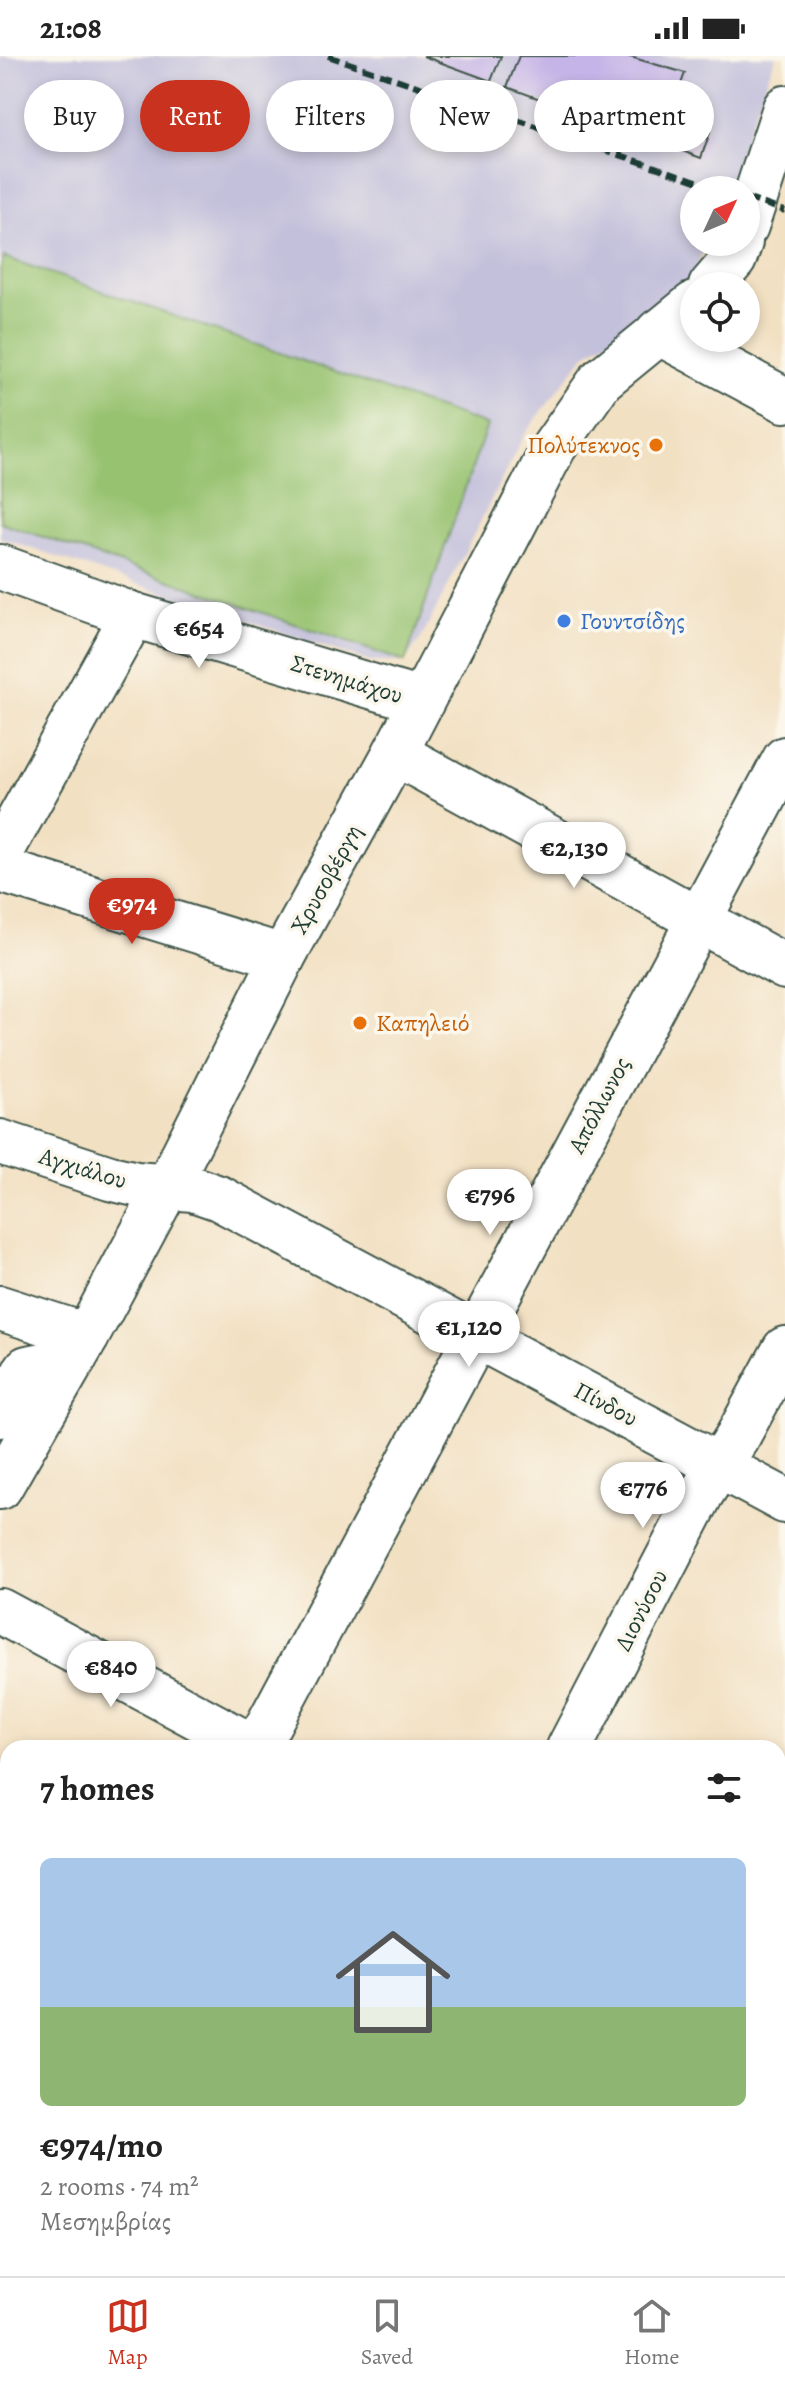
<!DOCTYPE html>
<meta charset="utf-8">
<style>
body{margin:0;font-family:Alegreya,serif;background:#f2f2f2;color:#222;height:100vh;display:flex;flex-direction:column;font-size:30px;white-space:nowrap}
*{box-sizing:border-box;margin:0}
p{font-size:26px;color:#767676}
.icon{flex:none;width:44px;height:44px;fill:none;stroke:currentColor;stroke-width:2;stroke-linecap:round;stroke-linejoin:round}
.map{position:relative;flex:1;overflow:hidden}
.side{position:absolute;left:0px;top:1684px;width:786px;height:536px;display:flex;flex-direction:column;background:#fff;border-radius:24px 24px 0 0;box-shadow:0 4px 12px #0003}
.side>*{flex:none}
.top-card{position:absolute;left:24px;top:24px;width:738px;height:72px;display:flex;gap:16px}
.needle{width:52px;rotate:46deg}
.tools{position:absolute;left:680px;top:120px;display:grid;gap:16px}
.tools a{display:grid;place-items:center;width:80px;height:80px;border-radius:50%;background:#fff;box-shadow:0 4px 12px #0003;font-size:40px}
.price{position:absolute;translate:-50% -68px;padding:0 18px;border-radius:28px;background:#fff;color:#222;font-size:26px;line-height:52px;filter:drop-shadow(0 2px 4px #0008)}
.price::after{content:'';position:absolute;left:50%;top:48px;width:24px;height:18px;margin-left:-12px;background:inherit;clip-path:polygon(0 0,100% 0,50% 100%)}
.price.active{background:#c8321e;color:#fff}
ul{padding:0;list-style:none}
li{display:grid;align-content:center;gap:16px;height:424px;padding:0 40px}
li span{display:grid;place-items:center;height:248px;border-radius:12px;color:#555}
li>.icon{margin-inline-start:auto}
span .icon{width:144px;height:144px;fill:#fffc;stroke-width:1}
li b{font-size:34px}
h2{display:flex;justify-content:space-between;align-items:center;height:96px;padding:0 40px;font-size:34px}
.chip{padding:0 28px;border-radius:36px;background:#fff;box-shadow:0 4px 12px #0003;font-size:28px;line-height:72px}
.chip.active{background:#c8321e;color:#fff}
.status{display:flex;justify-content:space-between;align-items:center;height:56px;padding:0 40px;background:#fff;direction:ltr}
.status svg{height:22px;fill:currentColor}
.tabs{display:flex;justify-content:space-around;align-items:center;height:112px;border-top:2px solid #e0e0e0;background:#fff;font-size:22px;color:#767676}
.tabs a{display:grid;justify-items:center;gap:4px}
.tabs .active{color:#c8321e}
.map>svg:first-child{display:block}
.industrial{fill:#c3c0db}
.green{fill:#97c270;stroke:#5b8052;stroke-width:2}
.building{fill:#c5b4e7}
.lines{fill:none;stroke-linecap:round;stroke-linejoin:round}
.minor-casing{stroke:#3f5549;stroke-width:48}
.major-casing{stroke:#3f5549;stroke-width:48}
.minor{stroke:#fff;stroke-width:44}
.major{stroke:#fff;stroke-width:44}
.rail{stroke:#1f3d34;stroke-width:6;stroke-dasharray:12 6;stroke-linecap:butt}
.food-dot{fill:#e8710a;stroke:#fbf7ec;stroke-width:3}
.shop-dot{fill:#3f7fe0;stroke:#fbf7ec;stroke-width:3}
.labels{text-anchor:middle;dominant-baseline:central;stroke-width:7;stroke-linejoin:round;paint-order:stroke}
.food-label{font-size:24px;fill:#c56008;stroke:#fbf7ec;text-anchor:end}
.shop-label{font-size:24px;fill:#366cbe;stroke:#fbf7ec;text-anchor:start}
.street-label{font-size:24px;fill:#1f3d34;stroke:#fbf7ec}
</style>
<div class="status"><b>21:08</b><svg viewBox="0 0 49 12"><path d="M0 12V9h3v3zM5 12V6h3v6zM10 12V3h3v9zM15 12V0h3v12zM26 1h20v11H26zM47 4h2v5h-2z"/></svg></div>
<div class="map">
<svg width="785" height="2220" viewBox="0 0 785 2220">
<rect width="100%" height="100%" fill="#fbf7ec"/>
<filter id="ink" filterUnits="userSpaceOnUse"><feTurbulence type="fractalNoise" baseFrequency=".0125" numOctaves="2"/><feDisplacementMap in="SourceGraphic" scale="16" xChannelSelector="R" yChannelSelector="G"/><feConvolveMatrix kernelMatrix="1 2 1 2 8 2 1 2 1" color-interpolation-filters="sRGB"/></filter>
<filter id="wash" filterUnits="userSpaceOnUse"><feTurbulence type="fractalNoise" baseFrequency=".006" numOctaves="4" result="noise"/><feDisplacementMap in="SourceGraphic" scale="32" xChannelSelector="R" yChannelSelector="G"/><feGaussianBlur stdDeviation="1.8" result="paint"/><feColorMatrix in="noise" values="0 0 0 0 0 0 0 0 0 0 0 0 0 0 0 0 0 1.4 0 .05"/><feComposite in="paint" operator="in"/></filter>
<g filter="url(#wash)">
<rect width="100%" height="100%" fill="#f2e0c2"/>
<!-- industrial -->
<path class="industrial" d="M0,0H776L726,134H694V186H706L689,232L585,299L524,379L423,579L405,606H370L0,482Z"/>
<!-- green -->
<path class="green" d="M4,201L487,369L405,606L0,466V213Z"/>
<g id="blocks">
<!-- building -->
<g class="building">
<path d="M423,0H501L491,25Z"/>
<path d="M519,0H627L685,17L669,61L710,76L701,102L507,31Z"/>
</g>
</g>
</g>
<g filter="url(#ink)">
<use href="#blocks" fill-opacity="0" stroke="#3f5549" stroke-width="2"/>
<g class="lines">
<!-- minor casing -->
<g class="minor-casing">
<g id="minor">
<path d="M658,276L785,344"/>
<path d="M0,511L133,559L421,645"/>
<path d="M395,697L785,911"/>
<path d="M0,798L133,559"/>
<path d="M0,814L283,901"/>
<path d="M0,1086L110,1122L136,1128L193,1133L219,1142L785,1445"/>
<path d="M0,1252L87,1280"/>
<path d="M0,1359L27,1312L74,1303"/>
<path d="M0,1555L255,1692"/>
<path d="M256,1692L785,703"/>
<path d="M569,1692L701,1438L738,1380L785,1293"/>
<path d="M778,1885L785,1872"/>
<path d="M778,1973L785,1977"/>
<path d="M0,2176L8,2160"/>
<path d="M295,2220L300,2212"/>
<path d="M598,2220L603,2212"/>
</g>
</g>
<!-- major casing -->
<g class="major-casing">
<g id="major">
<path d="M746,170L785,52"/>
<path d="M711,230L734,203L740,186"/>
<path d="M0,1431L87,1280L167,1131L283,901L395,697L554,391L601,324L694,248"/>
</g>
</g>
<!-- minor -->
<use href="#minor" class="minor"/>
<!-- major -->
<use href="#major" class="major"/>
<!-- rail -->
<g class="rail">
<path d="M328,0L723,134"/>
<path d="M746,142L785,155"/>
</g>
</g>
</g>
<!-- markers -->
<g class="food-dot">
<circle cx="656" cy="389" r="8"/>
<circle cx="360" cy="967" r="8"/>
</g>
<circle class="shop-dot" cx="564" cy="565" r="8"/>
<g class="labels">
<!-- food labels -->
<g class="food-label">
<text x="640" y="389">Πολύτεκνος</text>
<text x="376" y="967" text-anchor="start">Καπηλειό</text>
</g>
<!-- shop labels -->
<g class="shop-label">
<text x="580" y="565">Γουντσίδης</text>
</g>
<!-- street labels -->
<g class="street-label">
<text transform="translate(347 623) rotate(17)">Στενημάχου</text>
<text transform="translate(326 823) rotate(-61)">Χρυσοβέργη</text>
<text transform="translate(599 1049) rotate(-62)">Απόλλωνος</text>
<text transform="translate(83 1112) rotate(17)">Αγχιάλου</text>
<text transform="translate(606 1348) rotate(28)">Πίνδου</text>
<text transform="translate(641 1554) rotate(-63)">Διονύσου</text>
</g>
</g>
</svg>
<div class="tools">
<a><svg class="needle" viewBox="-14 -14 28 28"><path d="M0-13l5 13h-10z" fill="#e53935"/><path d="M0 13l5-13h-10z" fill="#767676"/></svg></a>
<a><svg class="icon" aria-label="locate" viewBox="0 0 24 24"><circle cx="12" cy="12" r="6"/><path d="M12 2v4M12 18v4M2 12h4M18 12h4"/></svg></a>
</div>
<b class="price" style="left:199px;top:614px">€654</b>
<b class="price" style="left:574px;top:834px">€2,130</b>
<b class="price active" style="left:132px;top:890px">€974</b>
<b class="price" style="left:490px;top:1181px">€796</b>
<b class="price" style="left:469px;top:1313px">€1,120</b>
<b class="price" style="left:643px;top:1474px">€776</b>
<b class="price" style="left:111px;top:1653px">€840</b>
<div class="top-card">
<a class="chip">Buy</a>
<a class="chip active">Rent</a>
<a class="chip">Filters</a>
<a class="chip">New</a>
<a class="chip">Apartment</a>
</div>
<section class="side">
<h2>7 homes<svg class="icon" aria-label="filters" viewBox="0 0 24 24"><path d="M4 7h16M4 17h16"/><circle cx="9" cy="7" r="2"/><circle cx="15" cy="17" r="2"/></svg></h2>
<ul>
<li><span style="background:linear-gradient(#a9c7e8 60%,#8fb573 0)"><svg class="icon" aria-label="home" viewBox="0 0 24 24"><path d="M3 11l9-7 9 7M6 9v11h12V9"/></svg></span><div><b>€974/mo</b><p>2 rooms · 74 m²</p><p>Μεσημβρίας</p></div></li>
</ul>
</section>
</div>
<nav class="tabs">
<a class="active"><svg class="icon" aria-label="map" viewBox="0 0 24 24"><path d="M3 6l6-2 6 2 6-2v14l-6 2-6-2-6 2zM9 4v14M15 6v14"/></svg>Map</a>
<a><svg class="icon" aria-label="saved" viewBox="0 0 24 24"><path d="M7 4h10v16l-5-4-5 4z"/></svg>Saved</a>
<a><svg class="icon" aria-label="home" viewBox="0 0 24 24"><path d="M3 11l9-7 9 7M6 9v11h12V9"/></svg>Home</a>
</nav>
